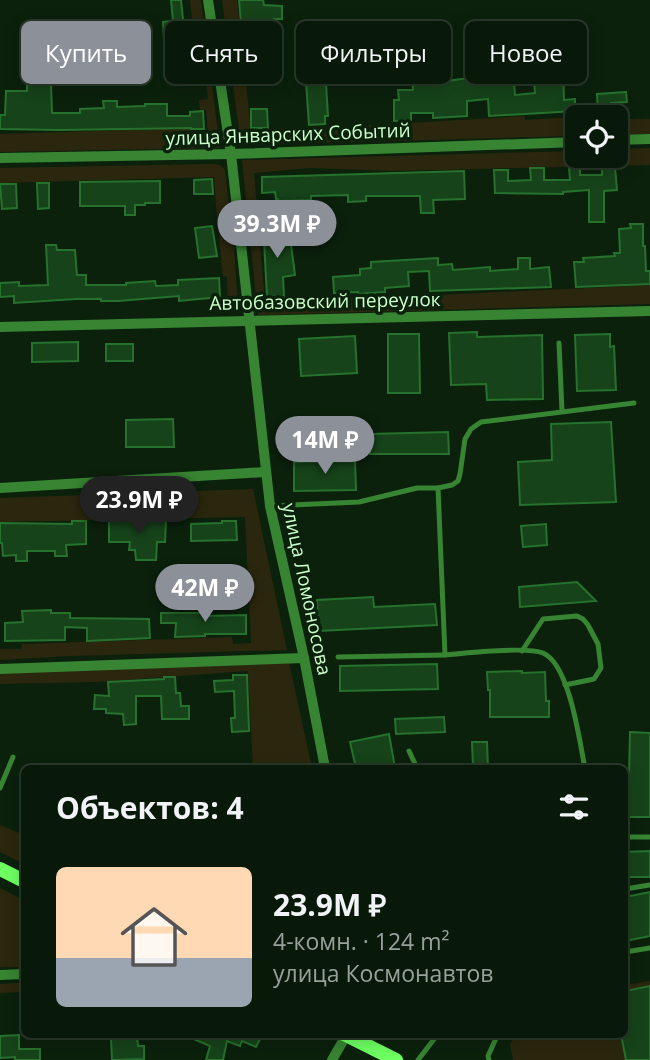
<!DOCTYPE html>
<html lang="ru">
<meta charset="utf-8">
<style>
body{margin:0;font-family:"Open Sans",sans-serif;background:#112212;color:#f1f3f6;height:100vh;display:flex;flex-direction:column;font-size:26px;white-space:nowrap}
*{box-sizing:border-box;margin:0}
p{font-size:23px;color:#98a09c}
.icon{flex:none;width:38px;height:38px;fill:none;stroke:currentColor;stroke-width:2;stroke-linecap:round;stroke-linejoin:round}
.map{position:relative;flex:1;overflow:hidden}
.sheet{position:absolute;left:21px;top:765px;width:607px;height:273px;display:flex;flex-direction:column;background:#081909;border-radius:10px;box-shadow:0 4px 18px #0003,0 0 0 2px #29382a}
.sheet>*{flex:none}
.hud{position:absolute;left:21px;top:21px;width:609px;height:63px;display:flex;gap:14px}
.tools{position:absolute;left:565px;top:105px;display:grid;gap:14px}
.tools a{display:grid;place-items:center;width:63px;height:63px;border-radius:10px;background:#081909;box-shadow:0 4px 18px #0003,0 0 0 2px #29382a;font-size:35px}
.price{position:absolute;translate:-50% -60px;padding:0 16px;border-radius:24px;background:#8c9099;color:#fff;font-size:23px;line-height:46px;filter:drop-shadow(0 2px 4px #0008)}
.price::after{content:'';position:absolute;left:50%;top:42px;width:21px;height:16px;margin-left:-10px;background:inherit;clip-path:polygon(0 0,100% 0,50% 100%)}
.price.on{background:#222;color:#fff}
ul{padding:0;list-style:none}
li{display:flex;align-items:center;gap:21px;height:175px;padding:0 35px}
li span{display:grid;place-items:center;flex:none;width:196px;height:140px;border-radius:10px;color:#555}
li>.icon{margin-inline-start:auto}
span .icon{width:84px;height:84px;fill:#fffc;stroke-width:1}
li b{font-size:30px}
h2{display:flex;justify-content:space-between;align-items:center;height:84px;padding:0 35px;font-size:30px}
.tag{padding:0 24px;border-radius:10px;background:#081909;box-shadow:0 4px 18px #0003,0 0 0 2px #29382a;font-size:24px;line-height:63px}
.tag.on{background:#8c9099;color:#fff}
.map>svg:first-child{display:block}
.green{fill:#2b270e}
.building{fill:#16431a;stroke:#26712d;stroke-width:2}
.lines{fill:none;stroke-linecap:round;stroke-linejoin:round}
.lane{stroke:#378432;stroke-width:5}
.street{stroke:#378432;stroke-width:10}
.secondary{stroke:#6eff62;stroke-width:14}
.labels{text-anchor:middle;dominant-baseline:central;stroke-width:7;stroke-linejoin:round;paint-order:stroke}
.street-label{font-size:19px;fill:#cbffcb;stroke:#0b210c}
</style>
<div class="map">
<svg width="650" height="1060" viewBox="0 0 650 1060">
<rect width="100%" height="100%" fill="#0b210c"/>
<!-- green -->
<g class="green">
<path d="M190,0H201L220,148L0,152V134L190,128L191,136L208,134L206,110H200L199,100L208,99L205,71H197Z"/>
<path d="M222,0H237L251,130L393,124L525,116V120L577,117V136L241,145Z"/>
<path d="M629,115V119H650V134L616,135V117L612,116Z"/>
<path d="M650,148V165L395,171L310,168L254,173L265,303L650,285V304L258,315L242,160L577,151L578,156H616V149Z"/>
<path d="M206,164C214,164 221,163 225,170L234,249L238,306H228L227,277L223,276L217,217L214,177L0,183V168Z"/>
<path d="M253,489L287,650L71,656L0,660V649H21L22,644L232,637L233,644L251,643L245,517L0,522V498Z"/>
<path d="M289,662L312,768H253L248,671L96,682L0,684V673Z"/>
<path d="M0,825L24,835V864L0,852Z"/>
<path d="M0,888L24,900V992L0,993V984L19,983L18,967H0Z"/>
<path d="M650,981V1060H513L510,1045L516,1034H625V985Z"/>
</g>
<!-- building -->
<g class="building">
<path d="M171,0H181L186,48L176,49L175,39H164L163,22L173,21Z"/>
<path d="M239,0H263L264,5L282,6V19H274V53L265,54L266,70L245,71Z"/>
<path d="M537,38H562L564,100L575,99V111L489,116L488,99L467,101V116L433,118V113H411V120L394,121V100H399L398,90H413L412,73L446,72V81L476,77L477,82L501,80V73L513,72L515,95L535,93L533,69L508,71L507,58L538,55Z"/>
<path d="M316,66H325L328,116H325V124L309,125L305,67Z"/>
<path d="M51,84L52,113H80V109L104,108L103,101H117V107L145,106V104H167V116H190V112L203,111L204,129H191V128L59,130L0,129V115H5L6,91H27V85Z"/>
<path d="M626,92L627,102L611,103L612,114L598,115L597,94Z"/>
<path d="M251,109H267L268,128H251Z"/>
<path d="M569,167H580V175H602V168L615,167L617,190L604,191V222H589V190L563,192V194L495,193L494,170H508V181L531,180L530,168H544V180H570Z"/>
<path d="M464,171L465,199L433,200L434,213H421L420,196H366V201L348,202V195L311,196V200L278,201V199H276L275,192L262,193V177Z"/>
<path d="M212,179L213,194H194V180Z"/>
<path d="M160,181V203H145V205H135V215H125V206H80V182Z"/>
<path d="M37,183H49V208L38,209Z"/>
<path d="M0,184H16L17,208L2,209Z"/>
<path d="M263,222H276V237H290L295,275L283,277L284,296L267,297Z"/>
<path d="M630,224H643V246H645L646,271H650V284L576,287L574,262H584L583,258L615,256L614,253H620L619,229L631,228Z"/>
<path d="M212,226L217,256L199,258L195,228Z"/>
<path d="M46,245H56L57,250H75L77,275H86V285H126V283L155,281L156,286L178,285V280L219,278L220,297L179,301V296L118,301H101V299H76L14,303V296L0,297V283L19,282V286L48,285Z"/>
<path d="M438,258V265L452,264L453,270L490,267V271L518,269V258H530V269L549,267L551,287L430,291L429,271L408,272L409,286L385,288V292L359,294L358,292L334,293L333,277L360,275V269L371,268V262Z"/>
<path d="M477,332V337L542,335L543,399L487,400L486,384L451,385L449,333Z"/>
<path d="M388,334H419L420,393H388Z"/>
<path d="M610,334V347L614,346L616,390L577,391L575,335Z"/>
<path d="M355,336L357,373L301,376L299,339Z"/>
<path d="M78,342V361L32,362V343Z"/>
<rect x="106" y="344" width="27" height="17"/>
<path d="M173,419L174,447H126V420Z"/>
<path d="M611,422L616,502L520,505L518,462L552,460L551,424Z"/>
<path d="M448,432L449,454H370V434Z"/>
<path d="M355,461L356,490L294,491V462Z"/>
<path d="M149,519L166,520L165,542H157L156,560H136L135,550H129L130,542H109V520L149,521Z"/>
<path d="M72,521H86V544L66,545L67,556H55V551H27V561H16V555L3,556L2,543H0V523L72,524Z"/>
<path d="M222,521H236L237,540L191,541V524L222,523Z"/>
<path d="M546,524L547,545L523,547L521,526Z"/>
<path d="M577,582L596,601L520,607L519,587Z"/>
<path d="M373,597L374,607L435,604L437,625L319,631L317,600Z"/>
<path d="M51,610V613H70V618L149,619L150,638L87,641V628L65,627V640L5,641V623L23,622L22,611Z"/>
<path d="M161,613H203V616L246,615V634H205V636L175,637L176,623H161Z"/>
<path d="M437,664L438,689L340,691V666Z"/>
<path d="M522,671V673L545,672L546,701H549V717H490V690H488L487,672Z"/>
<path d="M233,675H247L249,731L232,732L231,718H235L234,691L215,692L214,681L233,680Z"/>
<path d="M164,677H175L176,693H180L181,706H189V719H162L161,696H136V724L124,725L123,714L106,713V709H94L95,695L109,696L108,682L164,679Z"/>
<path d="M444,717L445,732L396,734L395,719Z"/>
<path d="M630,732L650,733V817H628Z"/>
<path d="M389,734L395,768H356L350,742Z"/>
<path d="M472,742H487L488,768H473Z"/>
<path d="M650,851V877H625V852Z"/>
<path d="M650,892V936L625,941V897Z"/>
<path d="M650,986V1060H626L621,1034H625V991Z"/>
<path d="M117,1034H137L138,1046H144V1059L112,1060L111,1038H117Z"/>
<path d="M182,1034H255L261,1037L256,1047L242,1041L240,1046L227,1041L223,1060H206L210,1046Z"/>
<path d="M19,1035V1049H40V1060H15V1057L0,1058V1036Z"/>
</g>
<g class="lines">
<!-- lane -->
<g class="lane">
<path d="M559,343L562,411"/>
<path d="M438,488L445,655C465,653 526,646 543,653C569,664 579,738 584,763L582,768"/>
<path d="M270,506L359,502L417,488H438L452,485L458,481L460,474L465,439L471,429L481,422L634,403"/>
<path d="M522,651L543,619L577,616L583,619L588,625L598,644L601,668L594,679L565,685"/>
<path d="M338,657L445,655"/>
<path d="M409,751L417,768"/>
<path d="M0,788L13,757"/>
<path d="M625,837H650"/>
<path d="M625,889L650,885"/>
<path d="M625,952L650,948"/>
<path d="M418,1060L438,1034"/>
<path d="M489,1060L488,1056L498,1034"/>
</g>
<!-- street -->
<g class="street">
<path d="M208,0L231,154L270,506L304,658L325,768"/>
<path d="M616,140L650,139"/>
<path d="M0,158L231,154L578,142"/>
<path d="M0,327L650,311"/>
<path d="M0,488L265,472"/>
<path d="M0,669L304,658"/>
<path d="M0,975L24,974"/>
<path d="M332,1060L347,1034"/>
</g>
<!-- secondary -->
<g class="secondary">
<path d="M0,869L24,881"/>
<path d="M344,1034L396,1060"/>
</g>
</g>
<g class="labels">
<!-- street labels -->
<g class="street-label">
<text transform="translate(288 134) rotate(-2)">улица Январских Событий</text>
<text transform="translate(325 301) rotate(-1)">Автобазовский переулок</text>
<text transform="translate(307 589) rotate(78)">улица Ломоносова</text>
</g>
</g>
</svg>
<div class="tools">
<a><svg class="icon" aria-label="locate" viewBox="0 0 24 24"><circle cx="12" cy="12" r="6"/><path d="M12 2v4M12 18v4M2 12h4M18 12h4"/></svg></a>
</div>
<b class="price" style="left:277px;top:260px">39.3M ₽</b>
<b class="price" style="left:325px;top:476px">14M ₽</b>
<b class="price on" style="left:139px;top:536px">23.9M ₽</b>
<b class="price" style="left:205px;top:624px">42M ₽</b>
<div class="hud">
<a class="tag on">Купить</a>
<a class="tag">Снять</a>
<a class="tag">Фильтры</a>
<a class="tag">Новое</a>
</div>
<section class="sheet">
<h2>Объектов: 4<svg class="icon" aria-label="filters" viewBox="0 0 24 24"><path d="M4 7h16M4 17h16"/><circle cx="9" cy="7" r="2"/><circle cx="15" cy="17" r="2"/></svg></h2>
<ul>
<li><span style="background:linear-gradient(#ffd9b3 65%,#9aa5b1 0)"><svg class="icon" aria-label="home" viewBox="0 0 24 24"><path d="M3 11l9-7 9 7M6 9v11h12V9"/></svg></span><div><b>23.9M ₽</b><p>4-комн. · 124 m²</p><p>улица Космонавтов</p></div></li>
</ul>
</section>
</div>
